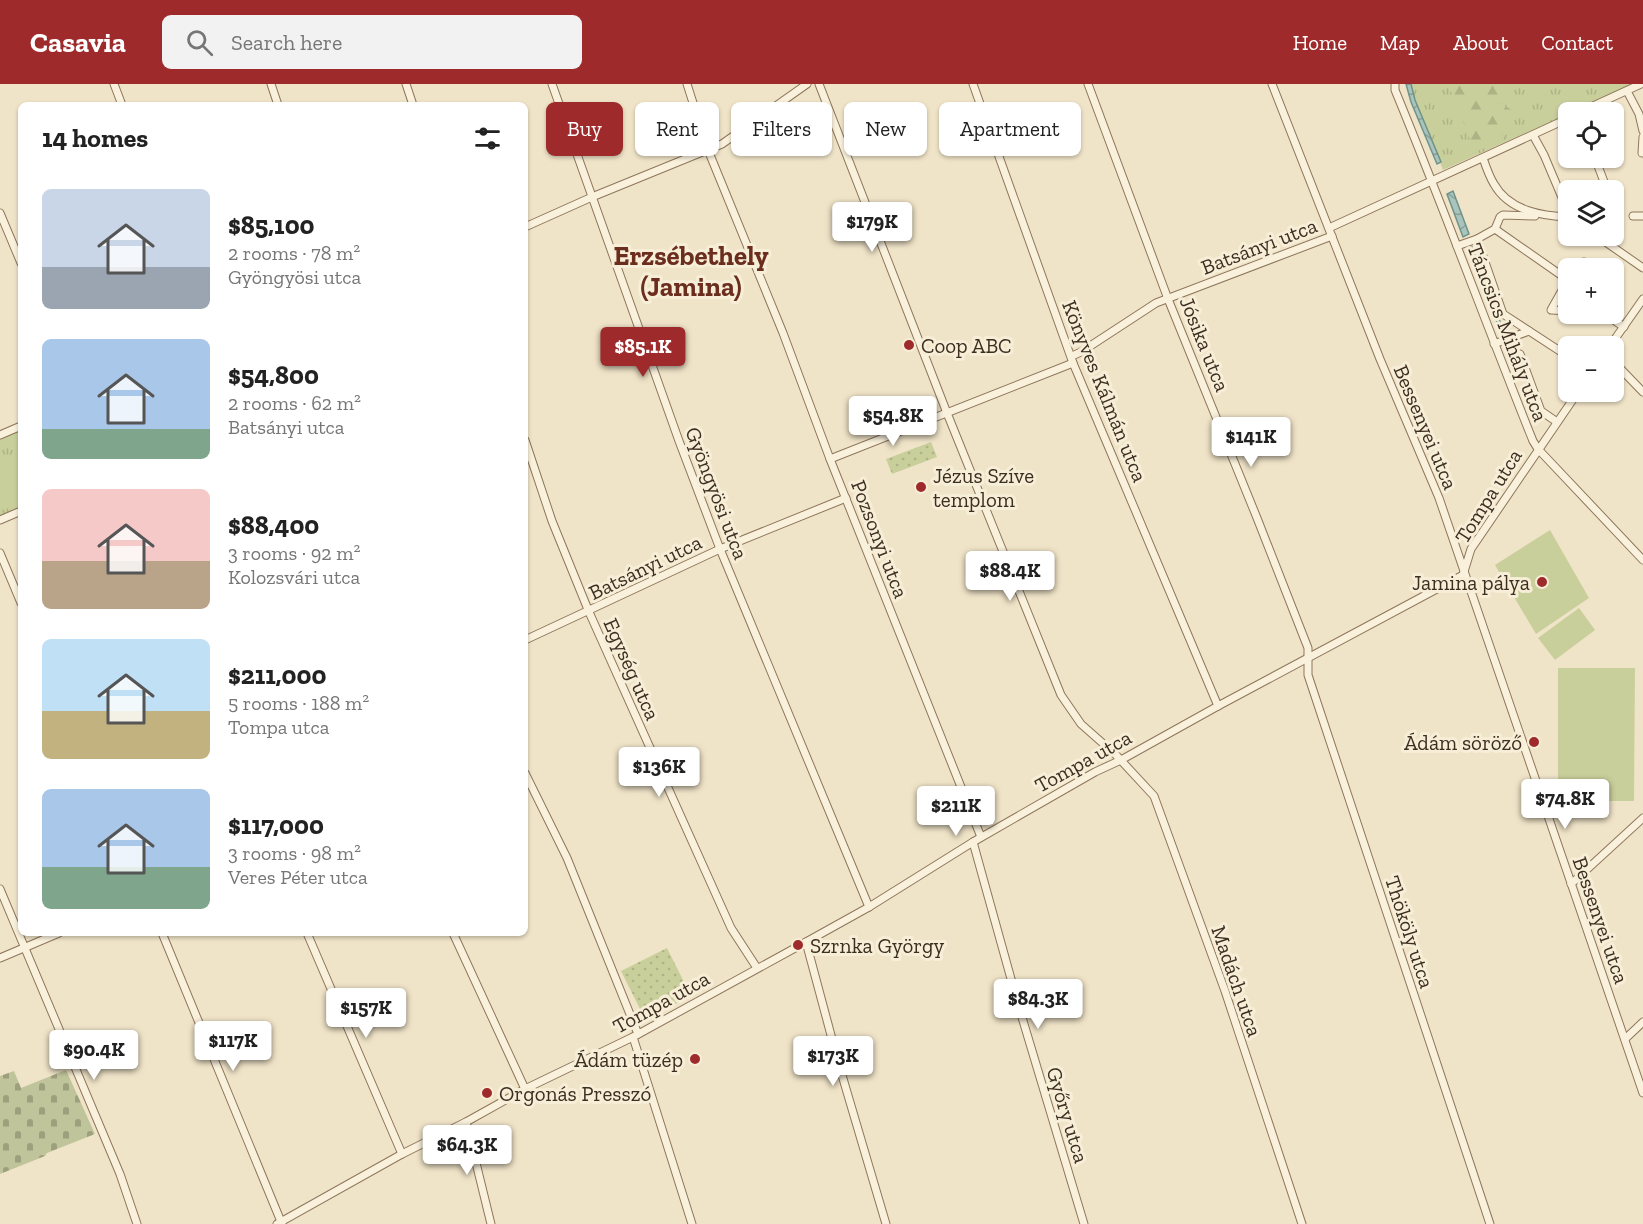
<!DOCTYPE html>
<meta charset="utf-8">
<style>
body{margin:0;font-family:"Zilla Slab",serif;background:#f2f2f2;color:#222;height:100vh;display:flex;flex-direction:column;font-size:22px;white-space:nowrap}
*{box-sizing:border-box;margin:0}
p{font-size:20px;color:#767676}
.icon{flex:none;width:33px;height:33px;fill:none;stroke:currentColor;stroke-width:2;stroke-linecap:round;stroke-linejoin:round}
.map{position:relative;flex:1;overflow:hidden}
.sheet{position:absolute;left:18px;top:18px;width:510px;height:834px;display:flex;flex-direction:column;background:#fff;border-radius:9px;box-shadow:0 2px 4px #0004}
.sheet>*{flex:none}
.hud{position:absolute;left:546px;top:18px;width:570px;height:54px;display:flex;gap:12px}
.tools{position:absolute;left:1558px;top:18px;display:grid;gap:12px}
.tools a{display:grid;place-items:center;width:66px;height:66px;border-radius:9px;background:#fff;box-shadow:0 2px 4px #0004;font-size:30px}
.price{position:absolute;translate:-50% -51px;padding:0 14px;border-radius:6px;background:#fff;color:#222;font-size:20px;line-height:39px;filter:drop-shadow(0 2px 3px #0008)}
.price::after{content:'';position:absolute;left:50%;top:36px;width:18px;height:14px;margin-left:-9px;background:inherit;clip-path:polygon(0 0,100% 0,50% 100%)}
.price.selected{background:#9e2a2b;color:#fff}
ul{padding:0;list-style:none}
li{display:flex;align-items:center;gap:18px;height:150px;padding:0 24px}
li span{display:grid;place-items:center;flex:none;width:168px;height:120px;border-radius:9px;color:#555}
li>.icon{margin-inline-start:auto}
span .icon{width:72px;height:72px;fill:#fffc;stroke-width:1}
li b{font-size:26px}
h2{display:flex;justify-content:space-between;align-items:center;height:72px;padding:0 24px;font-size:26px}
.pill{padding:0 21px;border-radius:9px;background:#fff;box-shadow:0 2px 4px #0004;font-size:21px;line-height:54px}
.pill.selected{background:#9e2a2b;color:#fff}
header{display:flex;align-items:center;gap:36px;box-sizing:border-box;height:84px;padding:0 30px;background:#9e2a2b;color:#fff}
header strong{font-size:28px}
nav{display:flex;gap:33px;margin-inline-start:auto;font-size:21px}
.search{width:420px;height:54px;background:#f2f2f2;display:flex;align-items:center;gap:15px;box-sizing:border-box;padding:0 21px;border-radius:9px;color:#767676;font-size:22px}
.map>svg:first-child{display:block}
.grass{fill:url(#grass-tufts)}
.forest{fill:url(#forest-firs)}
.cemetery{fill:url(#cemetery-stones)}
.park{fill:url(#park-dots)}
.pitch{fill:#c9cf9b}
.water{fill:url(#water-waves);stroke:#6f938a;stroke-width:1.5}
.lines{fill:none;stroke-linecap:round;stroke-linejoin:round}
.minor-casing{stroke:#8d765c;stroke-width:9}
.minor{stroke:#faf1dc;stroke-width:7}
.poi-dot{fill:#9e2a2b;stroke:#f7eed8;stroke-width:2}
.labels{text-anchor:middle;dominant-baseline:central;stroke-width:6;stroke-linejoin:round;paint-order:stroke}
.street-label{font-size:21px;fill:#3d2e20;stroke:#f7eed8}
.poi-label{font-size:21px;fill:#3d2e20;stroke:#f7eed8;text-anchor:start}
.district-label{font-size:27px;font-weight:bold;fill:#6b2e1e;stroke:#f7eed8}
</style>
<header>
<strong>Casavia</strong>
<div class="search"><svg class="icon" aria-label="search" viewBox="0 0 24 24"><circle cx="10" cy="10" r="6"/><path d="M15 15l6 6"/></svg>Search here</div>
<nav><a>Home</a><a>Map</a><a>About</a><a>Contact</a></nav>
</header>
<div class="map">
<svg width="1643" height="1140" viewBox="0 0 1643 1140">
<defs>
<pattern id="grass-tufts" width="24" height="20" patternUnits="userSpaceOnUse" patternTransform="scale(1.5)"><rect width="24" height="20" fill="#c9cf9b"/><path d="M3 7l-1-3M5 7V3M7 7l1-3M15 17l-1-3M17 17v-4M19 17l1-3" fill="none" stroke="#aeb285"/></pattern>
<pattern id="forest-firs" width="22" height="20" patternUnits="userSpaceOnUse" patternTransform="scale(1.5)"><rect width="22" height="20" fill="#c9cf9b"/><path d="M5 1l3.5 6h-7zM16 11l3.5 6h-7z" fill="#aeb285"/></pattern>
<pattern id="cemetery-stones" width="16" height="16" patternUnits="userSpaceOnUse" patternTransform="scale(1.5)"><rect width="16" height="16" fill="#bfc49a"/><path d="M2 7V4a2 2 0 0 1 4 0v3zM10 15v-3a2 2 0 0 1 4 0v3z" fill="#9ca07d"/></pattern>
<pattern id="park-dots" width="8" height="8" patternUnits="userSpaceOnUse" patternTransform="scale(1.5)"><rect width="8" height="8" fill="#c9cf9b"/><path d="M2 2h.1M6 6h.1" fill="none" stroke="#aeb285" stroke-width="1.8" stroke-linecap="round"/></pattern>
<pattern id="water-waves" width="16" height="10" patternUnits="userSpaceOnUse" patternTransform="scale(1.5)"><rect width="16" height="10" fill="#a9c4bc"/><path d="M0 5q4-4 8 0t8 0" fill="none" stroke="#8ba098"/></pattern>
</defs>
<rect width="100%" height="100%" fill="#f0e4c8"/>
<!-- grass -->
<g class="grass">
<path d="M1411,0H1635L1443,86L1415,16Z"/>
<path d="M21,346V423L0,432V355Z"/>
</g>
<!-- forest -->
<path class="forest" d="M1448,0H1517L1499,18L1518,30L1501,44L1503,55L1475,68Z"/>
<!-- cemetery -->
<path class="cemetery" d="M66,986L95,1050L47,1069L45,1072L0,1090V992L14,987L21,1004Z"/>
<!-- park -->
<g class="park">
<path d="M931,358L937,373L892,390L886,375Z"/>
<path d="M667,864L691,912L645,935L621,887Z"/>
</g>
<!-- pitch -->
<g class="pitch">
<path d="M21,378V405L2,413L0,387Z"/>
<path d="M1550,446L1589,514L1536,550L1495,481Z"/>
<path d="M1579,524L1595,546L1555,576L1538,554Z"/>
<path d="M1558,584H1635L1634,717H1558Z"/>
</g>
<!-- water -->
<g class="water">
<path d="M1406,0H1411L1415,16L1441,78L1437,80L1411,18Z"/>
<path d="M1453,107L1469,150L1463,153L1447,110Z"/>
<path d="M1472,163L1504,248L1501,249L1469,164Z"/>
</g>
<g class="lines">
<!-- minor casing -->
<g class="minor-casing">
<g id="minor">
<path d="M114,0L122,21"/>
<path d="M271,0L278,21"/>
<path d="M406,0L413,21"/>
<path d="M552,0L679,357L720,465L869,823"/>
<path d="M687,0L708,66L783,249L830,375L981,753"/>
<path d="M819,0L947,329L1061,611L1081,640L1116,671L1154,712L1225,907L1302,1140"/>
<path d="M973,0L1073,279L1218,622"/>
<path d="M1088,0L1168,215L1257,434L1308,564V591L1490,1140"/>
<path d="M1272,0L1380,275L1439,414L1643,1009"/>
<path d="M1395,0V6C1443,122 1486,240 1533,357L1538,365L1643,476"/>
<path d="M1627,7L1639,30L1643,47"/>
<path d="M1580,28L1641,0"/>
<path d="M1533,51L1544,71L1569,130"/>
<path d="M1642,69L1643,53"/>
<path d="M1483,74C1486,83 1489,92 1494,100C1509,127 1542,132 1569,133"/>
<path d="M1595,74L1606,103"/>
<path d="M0,129L21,179"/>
<path d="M1633,132H1643"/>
<path d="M525,143L592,113L722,60L807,0"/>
<path d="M1329,144L1569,34"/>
<path d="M1495,145L1568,196"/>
<path d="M1597,152L1643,184"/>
<path d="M1477,155L1503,230L1569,273"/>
<path d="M1457,162L1477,155L1495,145L1500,133L1503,131L1535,132"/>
<path d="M1578,184L1584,178L1587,184"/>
<path d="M1569,194L1551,226L1569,227"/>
<path d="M1605,230L1624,243"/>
<path d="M1494,260L1529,247"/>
<path d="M1610,262L1643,215"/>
<path d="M1520,270L1541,327L1557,338"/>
<path d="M1072,272L1081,268L1156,219L1332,152"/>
<path d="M1614,278L1643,308"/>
<path d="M0,351L21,342"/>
<path d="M525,356L552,437L589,528L731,844L757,884"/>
<path d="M830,375L1073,279"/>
<path d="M0,436L21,427"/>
<path d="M0,469L21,519"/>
<path d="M525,556L720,465L846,414"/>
<path d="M525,689L567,774L638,950"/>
<path d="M973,758L1018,920L1084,1140"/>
<path d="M1571,800L1643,734"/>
<path d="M0,805L120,1090L137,1140"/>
<path d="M162,849L282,1140"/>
<path d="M307,849L402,1070"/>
<path d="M453,849L525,1005"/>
<path d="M806,858L839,981L886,1140"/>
<path d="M0,874L59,849"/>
<path d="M633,953L692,1140"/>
<path d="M1625,955L1643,938"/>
<path d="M466,1038L491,1140"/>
<path d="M277,1140L402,1070L466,1038L525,1005L633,953L806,858L869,823L973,758L1095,688L1121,676L1218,622L1463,491L1471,465L1578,308"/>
</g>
</g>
<!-- minor -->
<use href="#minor" class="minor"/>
</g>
<!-- markers -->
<g class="poi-dot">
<circle cx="909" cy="261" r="6"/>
<circle cx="921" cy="403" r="6"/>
<circle cx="1542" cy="498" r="6"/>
<circle cx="1534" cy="658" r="6"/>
<circle cx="798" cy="861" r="6"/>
<circle cx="695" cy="975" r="6"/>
<circle cx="487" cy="1009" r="6"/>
</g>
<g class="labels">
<!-- street labels -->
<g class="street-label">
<text transform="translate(1259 162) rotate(-21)">Batsányi utca</text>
<text transform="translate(1508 248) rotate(69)">Táncsics Mihály utca</text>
<text transform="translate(1205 260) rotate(68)">Jósika utca</text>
<text transform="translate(1105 307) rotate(68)">Könyves Kálmán utca</text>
<text transform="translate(1426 343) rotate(67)">Bessenyei utca</text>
<text transform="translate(717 409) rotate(69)">Gyöngyösi utca</text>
<text transform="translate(1488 412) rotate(-58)">Tompa utca</text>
<text transform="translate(880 455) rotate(69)">Pozsonyi utca</text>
<text transform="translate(645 483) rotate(-26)">Batsányi utca</text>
<text transform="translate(632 585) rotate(66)">Egység utca</text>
<text transform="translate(1083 677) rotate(-29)">Tompa utca</text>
<text transform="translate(1601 836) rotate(71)">Bessenyei utca</text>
<text transform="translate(1410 848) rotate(72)">Thököly utca</text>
<text transform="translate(1237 897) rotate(71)">Madách utca</text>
<text transform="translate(661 918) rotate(-29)">Tompa utca</text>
<text transform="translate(1068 1031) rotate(73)">Győry utca</text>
</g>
<!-- poi labels -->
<g class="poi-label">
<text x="921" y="261">Coop ABC</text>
<text x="933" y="391">Jézus Szíve<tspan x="933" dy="24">templom</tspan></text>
<text x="1530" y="498" text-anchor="end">Jamina pálya</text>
<text x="1522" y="658" text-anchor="end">Ádám söröző</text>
<text x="810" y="861">Szrnka György</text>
<text x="683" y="975" text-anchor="end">Ádám tüzép</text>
<text x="499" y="1009">Orgonás Presszó</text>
</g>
<!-- district labels -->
<g class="district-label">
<text x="691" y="172">Erzsébethely<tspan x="691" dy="31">(Jamina)</tspan></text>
</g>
</g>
</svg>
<div class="tools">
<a><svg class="icon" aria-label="locate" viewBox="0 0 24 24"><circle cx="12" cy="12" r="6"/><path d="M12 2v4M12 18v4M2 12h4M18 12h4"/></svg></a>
<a><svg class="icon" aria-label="layers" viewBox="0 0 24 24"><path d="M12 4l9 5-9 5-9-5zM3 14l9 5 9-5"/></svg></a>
<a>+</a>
<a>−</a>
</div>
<b class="price" style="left:872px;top:169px">$179K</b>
<b class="price selected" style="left:643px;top:294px">$85.1K</b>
<b class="price" style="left:893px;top:363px">$54.8K</b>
<b class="price" style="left:1251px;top:384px">$141K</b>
<b class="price" style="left:1010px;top:518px">$88.4K</b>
<b class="price" style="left:659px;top:714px">$136K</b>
<b class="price" style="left:1565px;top:746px">$74.8K</b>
<b class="price" style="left:956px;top:753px">$211K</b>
<b class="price" style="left:1038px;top:946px">$84.3K</b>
<b class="price" style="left:366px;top:955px">$157K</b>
<b class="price" style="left:233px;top:988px">$117K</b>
<b class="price" style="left:94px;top:997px">$90.4K</b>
<b class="price" style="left:833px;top:1003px">$173K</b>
<b class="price" style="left:467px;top:1092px">$64.3K</b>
<div class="hud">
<a class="pill selected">Buy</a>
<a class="pill">Rent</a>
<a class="pill">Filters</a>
<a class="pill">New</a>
<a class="pill">Apartment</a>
</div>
<section class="sheet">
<h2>14 homes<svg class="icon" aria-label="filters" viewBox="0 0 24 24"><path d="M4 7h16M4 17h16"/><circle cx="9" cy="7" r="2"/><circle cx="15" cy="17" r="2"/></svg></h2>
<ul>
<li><span style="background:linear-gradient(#c9d6e8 65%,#9aa5b1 0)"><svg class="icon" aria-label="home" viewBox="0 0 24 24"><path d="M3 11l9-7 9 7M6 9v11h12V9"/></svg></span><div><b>$85,100</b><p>2 rooms · 78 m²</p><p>Gyöngyösi utca</p></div></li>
<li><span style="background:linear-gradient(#a9c7e8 75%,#7fa58c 0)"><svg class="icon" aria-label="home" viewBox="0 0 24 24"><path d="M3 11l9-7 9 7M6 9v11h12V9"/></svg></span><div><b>$54,800</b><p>2 rooms · 62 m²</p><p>Batsányi utca</p></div></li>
<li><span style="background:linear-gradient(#f6c9c9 60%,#b9a48a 0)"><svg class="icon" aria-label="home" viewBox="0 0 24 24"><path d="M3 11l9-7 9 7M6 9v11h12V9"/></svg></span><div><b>$88,400</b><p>3 rooms · 92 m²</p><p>Kolozsvári utca</p></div></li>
<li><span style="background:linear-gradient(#bfe0f5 60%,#c2b280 0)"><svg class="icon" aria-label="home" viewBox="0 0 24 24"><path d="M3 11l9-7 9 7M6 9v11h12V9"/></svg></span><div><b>$211,000</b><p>5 rooms · 188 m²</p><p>Tompa utca</p></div></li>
<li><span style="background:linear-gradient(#a9c7e8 65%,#7fa58c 0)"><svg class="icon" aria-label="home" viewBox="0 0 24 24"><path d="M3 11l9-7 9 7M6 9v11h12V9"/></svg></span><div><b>$117,000</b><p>3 rooms · 98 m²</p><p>Veres Péter utca</p></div></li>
</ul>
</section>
</div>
